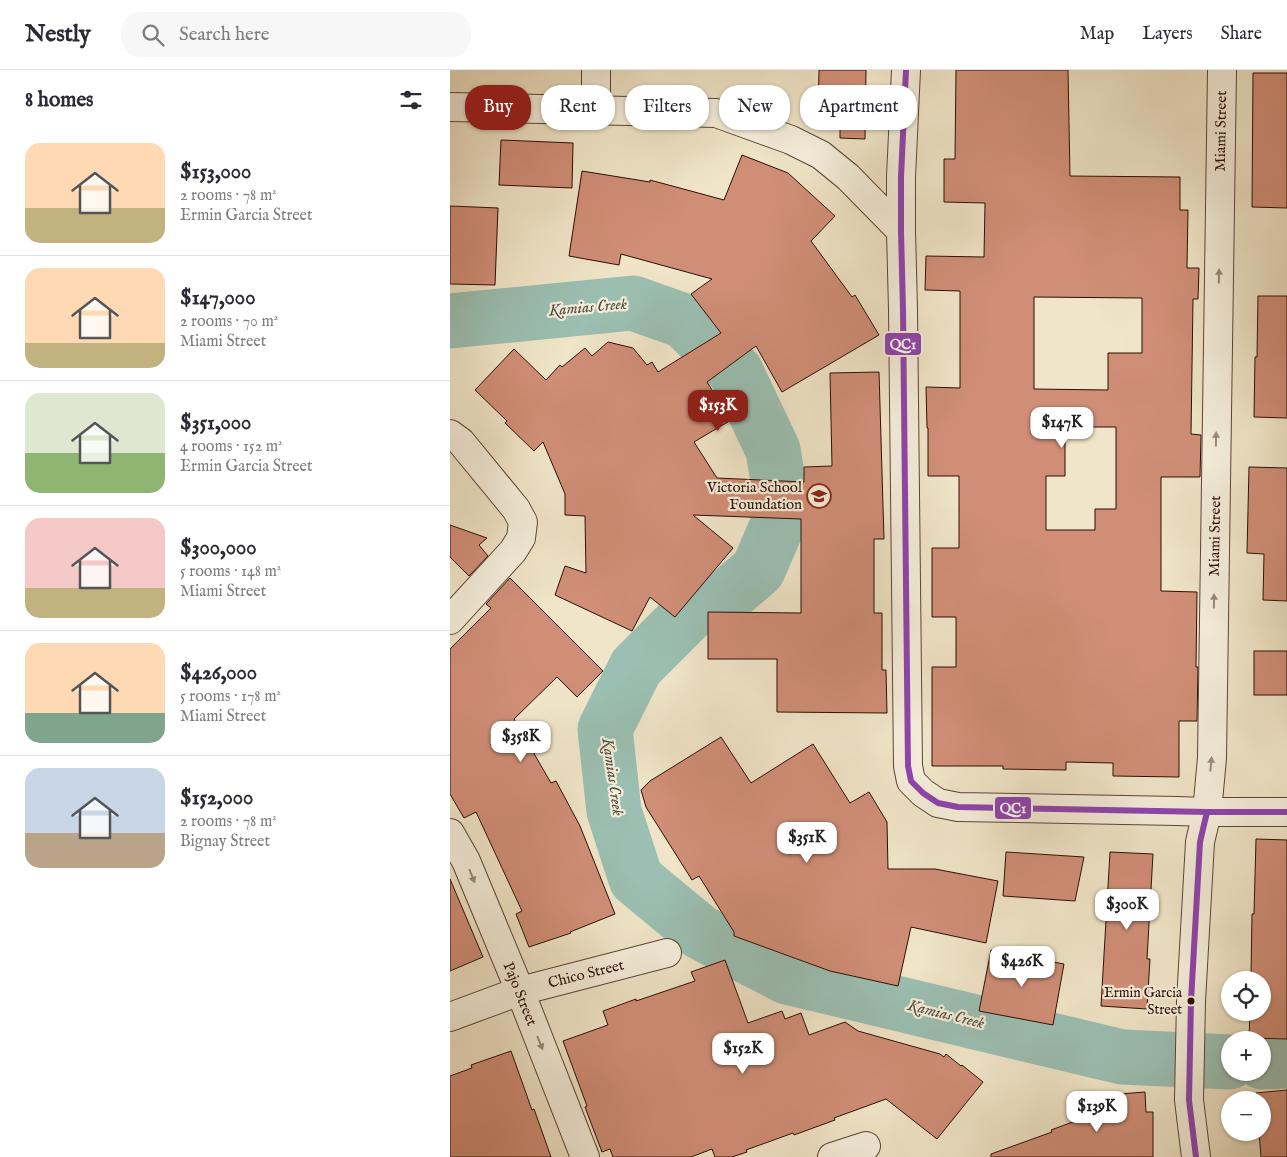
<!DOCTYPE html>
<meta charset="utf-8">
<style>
body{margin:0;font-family:"IM FELL English",serif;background:#f7f7f7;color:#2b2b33;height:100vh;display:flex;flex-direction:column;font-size:19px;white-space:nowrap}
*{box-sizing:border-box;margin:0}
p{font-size:16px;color:#7c7c81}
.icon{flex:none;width:28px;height:28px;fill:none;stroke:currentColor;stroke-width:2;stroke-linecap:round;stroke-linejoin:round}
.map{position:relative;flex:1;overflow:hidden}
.side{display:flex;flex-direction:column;background:#fff;width:450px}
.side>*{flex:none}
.hud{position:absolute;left:15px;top:15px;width:475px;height:45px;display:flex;gap:10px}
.buttons{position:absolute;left:771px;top:901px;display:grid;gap:10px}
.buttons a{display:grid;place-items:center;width:50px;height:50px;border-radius:50%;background:#fff;box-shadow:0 1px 4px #0004;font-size:25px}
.price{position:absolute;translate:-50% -42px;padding:0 11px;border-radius:10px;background:#fff;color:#222;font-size:16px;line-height:32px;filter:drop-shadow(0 1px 2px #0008)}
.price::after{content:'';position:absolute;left:50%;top:30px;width:15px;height:11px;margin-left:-8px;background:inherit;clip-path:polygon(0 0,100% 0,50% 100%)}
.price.current{background:#8f2418;color:#fff}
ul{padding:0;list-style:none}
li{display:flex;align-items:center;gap:15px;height:125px;padding:0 25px}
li+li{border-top:1px solid #e1e1e2}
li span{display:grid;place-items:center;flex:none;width:140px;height:100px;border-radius:15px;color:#555}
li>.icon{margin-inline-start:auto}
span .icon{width:60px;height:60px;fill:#fffc;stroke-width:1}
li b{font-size:21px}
h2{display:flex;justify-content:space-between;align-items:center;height:60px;padding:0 25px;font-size:21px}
.chip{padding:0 18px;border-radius:20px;background:#fff;box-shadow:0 1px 4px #0004;font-size:18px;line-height:45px}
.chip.current{background:#8f2418;color:#fff}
header{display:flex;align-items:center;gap:30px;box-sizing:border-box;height:70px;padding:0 25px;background:#fff;border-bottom:1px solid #e1e1e2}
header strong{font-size:24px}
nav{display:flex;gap:28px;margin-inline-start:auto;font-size:18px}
.search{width:350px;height:45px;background:#f7f7f7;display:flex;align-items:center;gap:12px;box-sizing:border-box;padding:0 18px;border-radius:20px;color:#7c7c81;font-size:19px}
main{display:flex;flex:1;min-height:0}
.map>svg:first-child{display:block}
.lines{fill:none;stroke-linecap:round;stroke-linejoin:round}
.river{stroke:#9bbfb2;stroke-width:55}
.building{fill:#d08e77;stroke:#2b0e04;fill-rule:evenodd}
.minor-casing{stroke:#5c4435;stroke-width:30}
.minor{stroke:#f5eedb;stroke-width:28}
.bus-1-casing{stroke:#f5eedb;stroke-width:10}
.bus-1{stroke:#8e44ad;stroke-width:6}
.oneway{fill:#9a897a}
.bus-dot{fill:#2b0e04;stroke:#f5eedb;stroke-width:2}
.labels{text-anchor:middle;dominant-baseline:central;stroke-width:4.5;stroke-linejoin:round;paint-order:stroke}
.bus-label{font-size:14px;fill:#2b0e04;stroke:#f5eedb;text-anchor:end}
.street-label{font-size:15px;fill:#2b0e04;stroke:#f5eedb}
.poi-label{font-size:15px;fill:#2b0e04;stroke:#f5eedb;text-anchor:end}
.water-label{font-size:16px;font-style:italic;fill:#524c41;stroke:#f5eedb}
.line-badge{stroke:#f5eedb;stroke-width:2}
.badge-label{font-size:14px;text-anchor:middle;font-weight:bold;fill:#fff}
</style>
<header>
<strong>Nestly</strong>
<div class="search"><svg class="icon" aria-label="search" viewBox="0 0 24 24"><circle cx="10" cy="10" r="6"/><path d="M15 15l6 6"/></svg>Search here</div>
<nav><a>Map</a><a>Layers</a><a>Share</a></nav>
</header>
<main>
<section class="side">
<h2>8 homes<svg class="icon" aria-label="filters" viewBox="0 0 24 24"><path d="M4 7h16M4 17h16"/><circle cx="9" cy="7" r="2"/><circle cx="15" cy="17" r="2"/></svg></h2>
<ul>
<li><span style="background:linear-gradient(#ffd9b3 65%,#c2b280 0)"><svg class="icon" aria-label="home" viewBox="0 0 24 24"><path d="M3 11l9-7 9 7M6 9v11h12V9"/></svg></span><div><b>$153,000</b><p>2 rooms · 78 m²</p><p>Ermin Garcia Street</p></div></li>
<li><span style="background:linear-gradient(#ffd9b3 75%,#c2b280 0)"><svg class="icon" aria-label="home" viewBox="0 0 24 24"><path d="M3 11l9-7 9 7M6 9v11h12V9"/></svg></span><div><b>$147,000</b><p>2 rooms · 70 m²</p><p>Miami Street</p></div></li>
<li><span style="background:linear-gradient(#dfe7d0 60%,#8fb573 0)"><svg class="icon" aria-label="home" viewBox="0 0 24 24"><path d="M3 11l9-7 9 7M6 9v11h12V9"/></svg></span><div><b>$351,000</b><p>4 rooms · 152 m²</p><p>Ermin Garcia Street</p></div></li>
<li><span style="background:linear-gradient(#f6c9c9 70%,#c2b280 0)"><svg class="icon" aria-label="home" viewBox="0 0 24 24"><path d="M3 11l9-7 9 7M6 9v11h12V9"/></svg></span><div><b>$300,000</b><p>5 rooms · 148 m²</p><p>Miami Street</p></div></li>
<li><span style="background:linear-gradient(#ffd9b3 70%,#7fa58c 0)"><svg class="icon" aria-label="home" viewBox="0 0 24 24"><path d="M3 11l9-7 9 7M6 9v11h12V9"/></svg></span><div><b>$426,000</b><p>5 rooms · 178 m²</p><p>Miami Street</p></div></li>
<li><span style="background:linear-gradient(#c9d6e8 65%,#b9a48a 0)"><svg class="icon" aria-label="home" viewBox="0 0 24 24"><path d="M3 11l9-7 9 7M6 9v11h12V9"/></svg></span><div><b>$152,000</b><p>2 rooms · 78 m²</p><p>Bignay Street</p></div></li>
</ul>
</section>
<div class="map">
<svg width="837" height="1087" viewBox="0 0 837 1087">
<rect width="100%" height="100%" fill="#f0e5c8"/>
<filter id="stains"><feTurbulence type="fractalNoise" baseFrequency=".004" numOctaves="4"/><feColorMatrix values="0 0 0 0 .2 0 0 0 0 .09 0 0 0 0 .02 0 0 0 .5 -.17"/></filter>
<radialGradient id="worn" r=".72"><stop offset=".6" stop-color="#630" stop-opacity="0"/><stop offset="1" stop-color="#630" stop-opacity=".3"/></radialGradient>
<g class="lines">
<!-- river -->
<g class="river">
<path d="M0,251L183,233L234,251L286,302L323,380L333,442L308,500L275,528L243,540L186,597L155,659L164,741L186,809L250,862L337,907L672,987L780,992"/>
<path d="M812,992L837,991"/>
</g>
</g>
<!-- building -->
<g class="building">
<path d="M369,0H416L415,69L390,68V51L368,50Z"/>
<path d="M506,0H618L620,106L730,107V140H738L737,198H749L748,229H743L741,364L751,365L750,407H711V521L747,522L746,597H748L747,651H729V707L663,706V693L616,692V700L553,699V696H482V597H506V547H482V478H509V406H478V358H477L476,317L510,318V221L475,220L476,186L534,187L535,133L494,132V89H505ZM584,227L692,228V283H658V320L584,319ZM615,357H666V439H645V460H596V406H615Z"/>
<path d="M803,3H837V138L802,137Z"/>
<path d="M51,70L123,73L122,118L49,115Z"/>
<path d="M292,85L338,103L385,146L361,171L402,227L405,225L429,265L332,322L306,276L257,312L281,350L244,372L267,408L354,412V397L382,396L380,303L429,302L434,469H424V543H432V600H436L437,643L327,642V589H258V542L351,543V449L243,445L283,478L225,547L200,527L182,561L105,525L115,496L136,503L135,446L115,445V424L93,372L84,381L55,353L57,351L25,320L64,279L96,310L110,295L112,297L135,278L142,286L158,272L183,278L197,295L202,292L208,302L271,263L241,224L262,209L171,184L169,195L119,186L132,101L200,112V110L274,130Z"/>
<path d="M0,136L48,138L45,215L0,214Z"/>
<path d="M808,226H837V348L804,347L805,287H807Z"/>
<path d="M799,397L837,398V531L813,530L814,484L797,483Z"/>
<path d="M0,455L37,468L29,475L38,486L19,506L0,487Z"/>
<path d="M60,508L153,601L127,627L107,607L64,649L101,713L106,711L130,756L165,844L120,862L121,863L79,877L66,844L72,841L26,742L14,748L0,724V579L41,538L36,534Z"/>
<rect x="804" y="581" width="33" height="44"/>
<path d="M271,667L301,713L363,674L400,733L419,722L437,752L438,799H485L548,811L536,873L461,857L448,916L380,901L284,866V862L249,806L242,810L196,737L191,720L200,711Z"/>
<path d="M806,769L837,770V969L799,968L800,942H812V910H800V906H801L802,844H804Z"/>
<path d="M556,782L634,787L625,831L553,826Z"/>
<path d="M660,782L703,784L697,889H700L697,939L651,936Z"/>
<path d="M0,809L33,887L0,901Z"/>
<path d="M541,880L614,894L603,955L529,941Z"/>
<path d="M275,890L298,953L332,941L335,949L351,943L359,965L395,952L408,961L490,984L494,987L496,984L511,996L512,995L533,1012L487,1069L436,1029L384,1048L385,1050L344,1065L343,1063L296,1080L297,1082L282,1087H265L262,1079L241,1087H163L160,1079L152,1082L135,1037L137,1036L113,971L158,955L153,941L186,929V931L245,911L241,902Z"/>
<path d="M61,981L82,1040L84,1039L101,1087H0V1006L22,998L21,995Z"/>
<path d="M837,1020V1087H811L809,1062H812V1030H807L806,1023Z"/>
<path d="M695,1022L696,1042H703V1087H541V1084L602,1062L601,1060L647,1043L644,1026Z"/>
</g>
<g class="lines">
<!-- minor casing -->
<g class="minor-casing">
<g id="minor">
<path d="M146,0V40"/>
<path d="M456,0L451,107V161L453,240L458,696L461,711L473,723L488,733L508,737L727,741L757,742H837"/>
<path d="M0,37L266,43L341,70L371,85L398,107L451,161"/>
<path d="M0,364L11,372L66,439L73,452L71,468L63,481L0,550"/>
<path d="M0,763L16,791L70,921L135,1087"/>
<path d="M0,947L70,921L217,883"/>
<path d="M382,1087L416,1076"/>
<path d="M746,1087L739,1030L741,931L750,772L757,742L762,688L772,0"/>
</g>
</g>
<!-- minor -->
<use href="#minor" class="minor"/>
<!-- bus-1 casing -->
<g class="bus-1-casing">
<g id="bus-1">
<path d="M456,0L451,107V161L453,240L458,696L461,711L473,723L488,733L508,737L757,742H837"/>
<path d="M746,1087L739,1030L741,931L750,772L757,742"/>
</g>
</g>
<!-- bus-1 -->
<use href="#bus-1" class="bus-1"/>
</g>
<!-- one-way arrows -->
<defs><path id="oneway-solid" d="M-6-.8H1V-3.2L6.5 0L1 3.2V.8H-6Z" transform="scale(1.25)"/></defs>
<g class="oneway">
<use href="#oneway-solid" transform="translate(769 206) rotate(-89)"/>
<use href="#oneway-solid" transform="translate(766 369) rotate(-89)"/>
<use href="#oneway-solid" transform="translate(764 531) rotate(-89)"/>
<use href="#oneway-solid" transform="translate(761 694) rotate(-85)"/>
<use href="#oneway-solid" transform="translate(22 806) rotate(68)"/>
<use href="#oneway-solid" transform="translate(90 973) rotate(68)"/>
</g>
<!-- icons -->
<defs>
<g id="school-ring" transform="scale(1.25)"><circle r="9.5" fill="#f5eedb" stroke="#8f2418" stroke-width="1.5"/><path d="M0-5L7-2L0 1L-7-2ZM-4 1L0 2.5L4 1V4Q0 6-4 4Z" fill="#8f2418"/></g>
</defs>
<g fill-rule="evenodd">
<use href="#school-ring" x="369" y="426"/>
</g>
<!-- markers -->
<circle class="bus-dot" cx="741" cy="931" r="4.5"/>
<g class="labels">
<!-- bus labels -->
<g class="bus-label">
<text x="732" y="923">Ermin Garcia<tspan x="732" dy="17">Street</tspan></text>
</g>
<!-- street labels -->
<g class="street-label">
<text transform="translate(771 61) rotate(-89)">Miami Street</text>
<text transform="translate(765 466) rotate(-89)">Miami Street</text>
<text transform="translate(136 904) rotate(-14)">Chico Street</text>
<text transform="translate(70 924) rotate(68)">Pajo Street</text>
</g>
<!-- poi labels -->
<g class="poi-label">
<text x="352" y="417">Victoria School<tspan x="352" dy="17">Foundation</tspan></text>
</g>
<!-- water labels -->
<g class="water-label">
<text transform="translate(138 238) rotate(-5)">Kamias Creek</text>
<text transform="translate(162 707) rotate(82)">Kamias Creek</text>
<text transform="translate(496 945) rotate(14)">Kamias Creek</text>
</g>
</g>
<g class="line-badge">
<rect x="434" y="262" width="38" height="24" rx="5" fill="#8e44ad"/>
<rect x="544" y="726" width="38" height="24" rx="5" fill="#8e44ad"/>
</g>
<g class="badge-label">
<text x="453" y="279">QC1</text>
<text x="563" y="743">QC1</text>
</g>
<rect width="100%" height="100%" filter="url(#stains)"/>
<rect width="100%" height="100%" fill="url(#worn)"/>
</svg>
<div class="buttons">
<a><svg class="icon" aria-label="locate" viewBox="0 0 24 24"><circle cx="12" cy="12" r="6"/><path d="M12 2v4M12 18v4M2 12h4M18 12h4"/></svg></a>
<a>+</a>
<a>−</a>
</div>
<b class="price current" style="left:268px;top:362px">$153K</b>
<b class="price" style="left:612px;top:379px">$147K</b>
<b class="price" style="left:71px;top:693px">$358K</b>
<b class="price" style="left:357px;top:794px">$351K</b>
<b class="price" style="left:677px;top:861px">$300K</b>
<b class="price" style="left:572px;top:918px">$426K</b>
<b class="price" style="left:293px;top:1005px">$152K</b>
<b class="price" style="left:647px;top:1063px">$139K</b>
<div class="hud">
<a class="chip current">Buy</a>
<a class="chip">Rent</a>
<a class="chip">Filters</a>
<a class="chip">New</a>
<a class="chip">Apartment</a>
</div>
</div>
</main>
